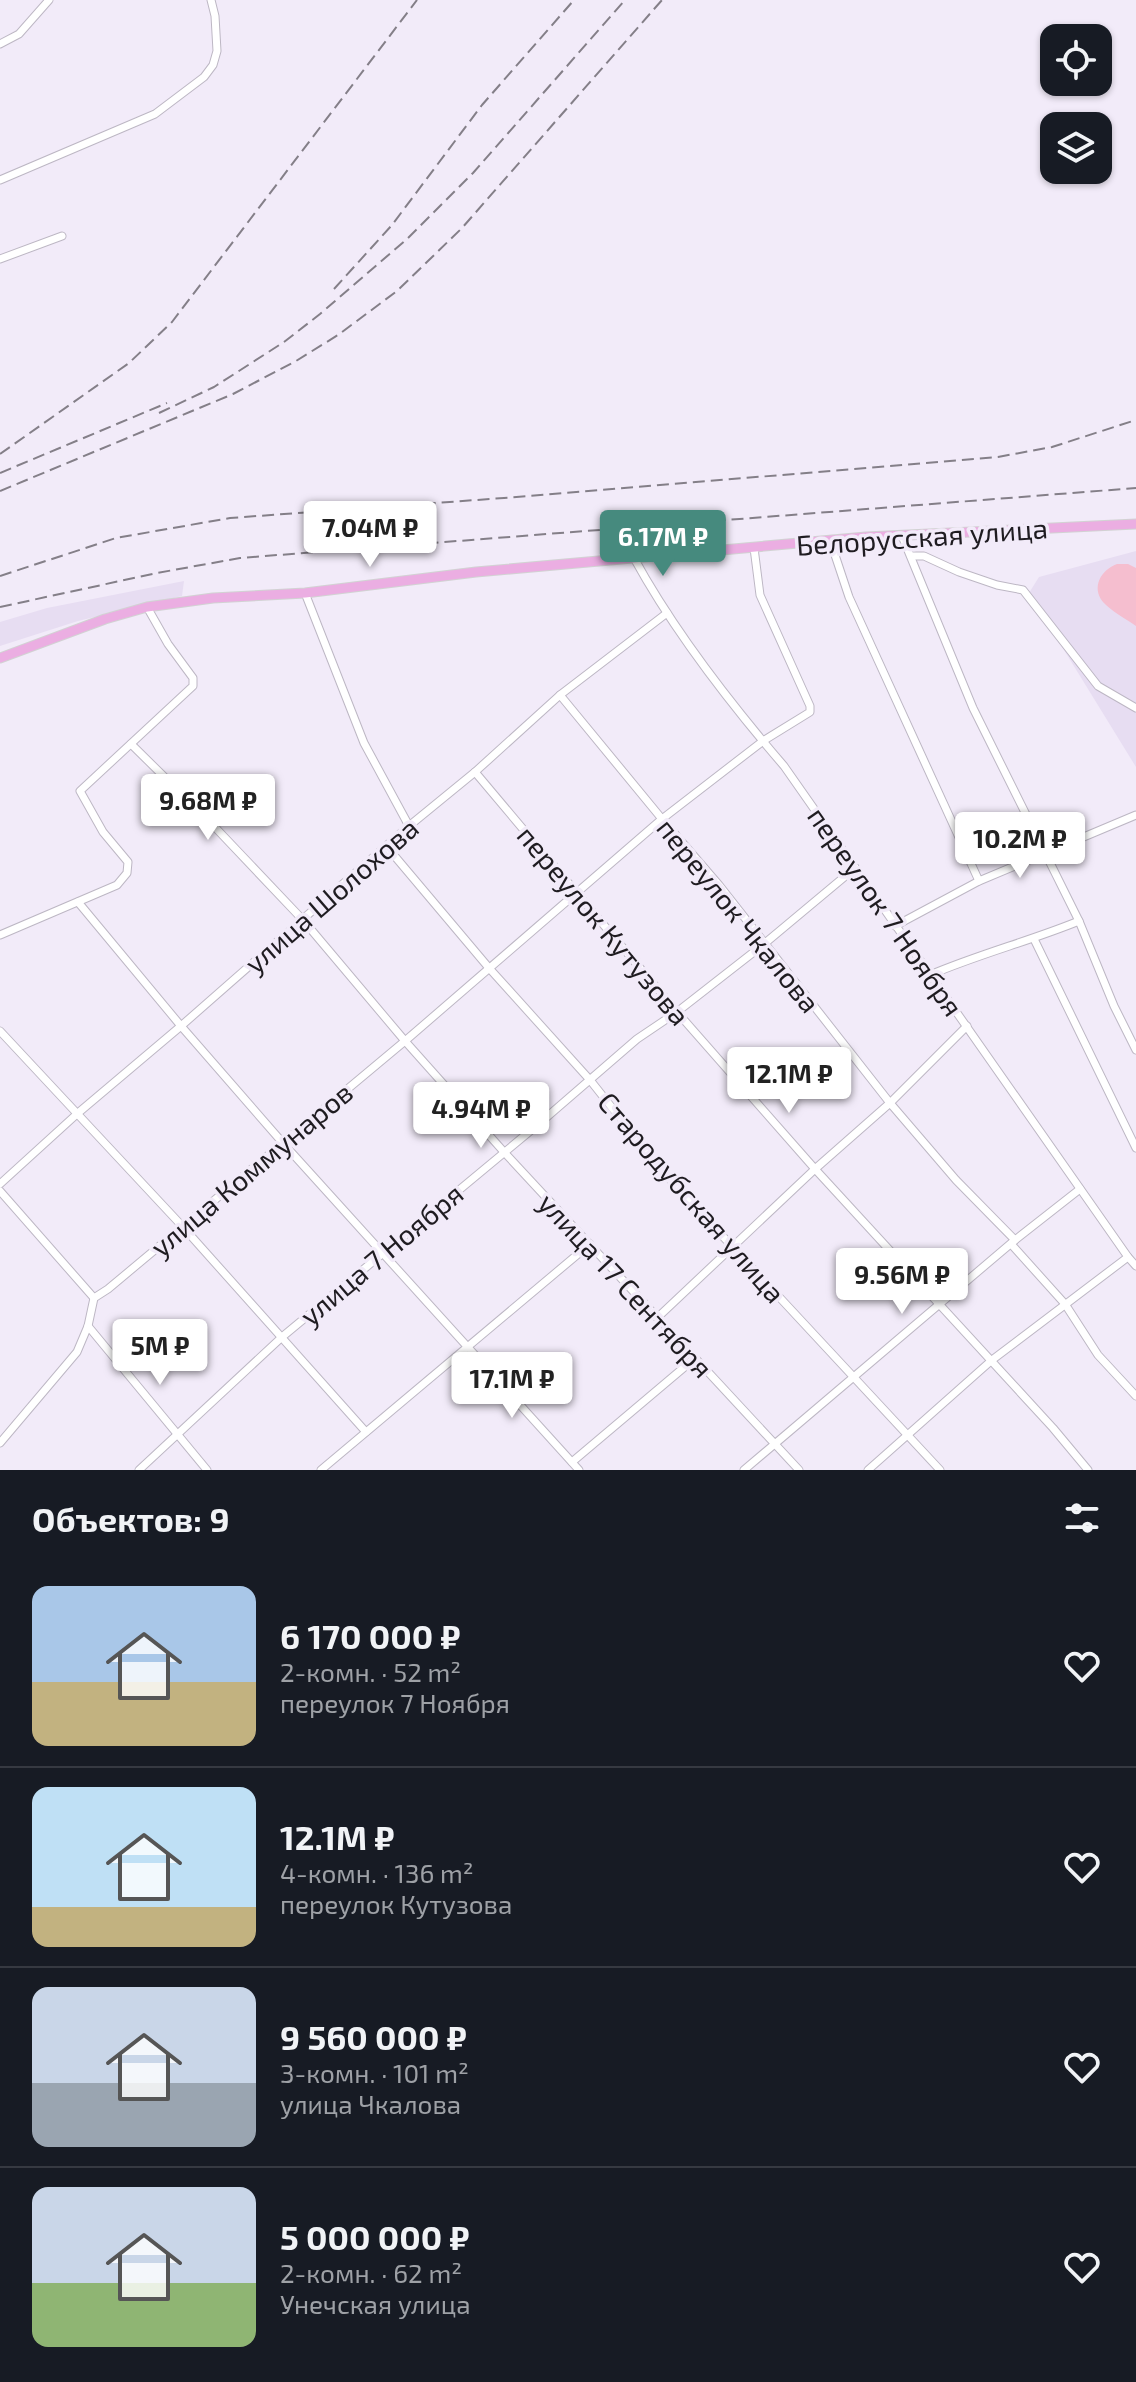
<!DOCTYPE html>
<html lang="ru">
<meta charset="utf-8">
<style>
body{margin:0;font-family:"Exo 2",sans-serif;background:#20242c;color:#f1f3f6;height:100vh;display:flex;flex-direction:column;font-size:30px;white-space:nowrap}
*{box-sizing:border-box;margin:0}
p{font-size:26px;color:#9ea1a6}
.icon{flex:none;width:44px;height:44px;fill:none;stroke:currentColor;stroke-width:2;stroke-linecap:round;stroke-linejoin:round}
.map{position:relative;height:1470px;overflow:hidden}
.drawer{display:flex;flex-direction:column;background:#171b24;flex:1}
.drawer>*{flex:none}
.controls{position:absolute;left:1040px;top:24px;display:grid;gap:16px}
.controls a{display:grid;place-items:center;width:72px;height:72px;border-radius:16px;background:#171b24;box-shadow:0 2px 6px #0004;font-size:40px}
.price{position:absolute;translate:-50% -68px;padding:0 18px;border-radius:8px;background:#fff;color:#222;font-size:26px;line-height:52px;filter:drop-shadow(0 2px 4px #0008)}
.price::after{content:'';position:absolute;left:50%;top:48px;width:24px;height:18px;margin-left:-12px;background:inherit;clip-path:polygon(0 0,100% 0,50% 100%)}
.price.selected{background:#468a7e;color:#fff}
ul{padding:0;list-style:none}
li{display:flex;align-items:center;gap:24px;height:200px;padding:0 32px}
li+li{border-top:2px solid #363941}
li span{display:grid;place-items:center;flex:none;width:224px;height:160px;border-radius:16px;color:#555}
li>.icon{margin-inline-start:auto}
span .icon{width:96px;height:96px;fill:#fffc;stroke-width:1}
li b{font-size:34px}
h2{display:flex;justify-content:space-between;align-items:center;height:96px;padding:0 32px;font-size:34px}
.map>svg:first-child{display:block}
.built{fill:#e7ddf2}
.green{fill:#f5becf}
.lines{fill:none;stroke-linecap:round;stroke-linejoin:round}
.minor-casing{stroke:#bdb7c4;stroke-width:9}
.major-casing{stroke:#d2d2d3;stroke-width:11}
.minor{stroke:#fff;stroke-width:7}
.major{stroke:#ebaee2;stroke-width:9}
.rail{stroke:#847f88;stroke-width:2;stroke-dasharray:12 6;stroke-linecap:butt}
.labels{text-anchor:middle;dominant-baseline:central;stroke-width:7;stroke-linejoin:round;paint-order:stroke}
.street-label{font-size:28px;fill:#1f1c21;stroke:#f2ebf9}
</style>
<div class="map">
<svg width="1136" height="1470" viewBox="0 0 1136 1470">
<rect width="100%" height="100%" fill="#f2ebf9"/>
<!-- built -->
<g class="built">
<path d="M1136,551V767L1029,593L1039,577Z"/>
<path d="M184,581L182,596L78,621L0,646V622L47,608Z"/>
</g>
<!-- green -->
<path class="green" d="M1117,564H1128L1136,568V626C1126,619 1111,611 1103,602C1091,587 1101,570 1117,564Z"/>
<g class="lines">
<!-- minor casing -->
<g class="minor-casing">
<g id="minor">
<path d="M0,44L19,34L49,0"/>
<path d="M0,180L155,114L204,77L213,65L217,51L215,16L211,0"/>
<path d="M0,259L62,236"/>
<path d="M902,536L973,708L1079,921L1114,1006L1136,1050"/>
<path d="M830,540L849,597L979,881"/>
<path d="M911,556H924L959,572L997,585L1023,590L1098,686L1136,708"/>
<path d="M634,558C675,633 729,702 784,766L1128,1257L1136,1266"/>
<path d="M305,593L364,743L409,826"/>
<path d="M560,695L662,819L719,885L890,1103L956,1180L1015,1240"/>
<path d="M131,744L211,823L303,920L405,1041L504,1152L799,1470"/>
<path d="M475,772L677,1012L815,1169L1053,1428L1088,1470"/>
<path d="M387,847L489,968L590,1080L663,1172L940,1470"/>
<path d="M78,902L181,1026L282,1142L579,1470"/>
<path d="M895,926L979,881L1136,815"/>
<path d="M0,935L117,885L127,873L128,862L103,832L80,791L193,686V678L168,644L147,607"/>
<path d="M1034,939L1136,1148"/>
<path d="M930,975C979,954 1030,941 1079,921"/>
<path d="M0,1031L183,1227L366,1432"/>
<path d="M0,1184L78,1113L181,1026L409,826L475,772L560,695L667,613"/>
<path d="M0,1191L94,1298"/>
<path d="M1011,1244L1065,1304L1098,1355L1136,1396"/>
<path d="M657,1318L815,1169L890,1103L967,1026"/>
<path d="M88,1326L207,1470"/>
<path d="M0,1443L77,1352L88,1326L94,1298L108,1289L405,1041L662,819L763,741L810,712V706L760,595L754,548"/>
<path d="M572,1462L694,1359"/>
<path d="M139,1470L282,1337L541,1122L637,1039L677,1012L764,944L855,868"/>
<path d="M321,1470L590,1244"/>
<path d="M744,1470L1015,1240L1080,1189"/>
<path d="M868,1470L992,1360L1128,1257"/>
</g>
</g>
<!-- major casing -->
<g class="major-casing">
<path id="major" d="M0,658L105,619L147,607L213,598L305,593L476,572L866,537L1136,524"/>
</g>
<!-- minor -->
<use href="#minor" class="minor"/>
<!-- major -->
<use href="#major" class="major"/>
<!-- rail -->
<g class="rail">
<path d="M334,289L392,225L482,105L574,0"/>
<path d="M159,413L214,387L284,342L320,314L407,239L473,173L625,0"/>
<path d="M0,454L129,363L172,322L417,0"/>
<path d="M0,473L167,403"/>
<path d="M0,491L233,394L296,361L338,335L397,291L462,228L662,0"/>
<path d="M0,576L116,538L230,518L504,498L998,457L1052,447L1136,420"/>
<path d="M0,607L157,573L240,558L1136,488"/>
</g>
</g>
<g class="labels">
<!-- street labels -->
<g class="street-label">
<text transform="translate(922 536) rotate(-4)">Белорусская улица</text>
<text transform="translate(331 895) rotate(-41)">улица Шолохова</text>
<text transform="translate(886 911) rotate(55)">переулок 7 Ноября</text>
<text transform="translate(739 915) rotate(51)">переулок Чкалова</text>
<text transform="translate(604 925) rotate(50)">переулок Кутузова</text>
<text transform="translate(251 1169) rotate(-40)">улица Коммунаров</text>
<text transform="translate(692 1197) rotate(49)">Стародубская улица</text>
<text transform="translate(381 1254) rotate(-40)">улица 7 Ноября</text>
<text transform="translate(626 1285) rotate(47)">улица 17 Сентября</text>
</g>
</g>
</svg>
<div class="controls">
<a><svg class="icon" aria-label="locate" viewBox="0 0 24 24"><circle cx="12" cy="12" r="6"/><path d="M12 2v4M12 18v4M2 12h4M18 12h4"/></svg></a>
<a><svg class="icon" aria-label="layers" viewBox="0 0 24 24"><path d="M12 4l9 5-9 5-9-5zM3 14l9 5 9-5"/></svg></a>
</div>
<b class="price" style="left:370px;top:569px">7.04M ₽</b>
<b class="price selected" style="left:663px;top:578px">6.17M ₽</b>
<b class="price" style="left:208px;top:842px">9.68M ₽</b>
<b class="price" style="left:1020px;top:880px">10.2M ₽</b>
<b class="price" style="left:789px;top:1115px">12.1M ₽</b>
<b class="price" style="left:481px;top:1150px">4.94M ₽</b>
<b class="price" style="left:902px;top:1316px">9.56M ₽</b>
<b class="price" style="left:160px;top:1387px">5M ₽</b>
<b class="price" style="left:512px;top:1420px">17.1M ₽</b>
</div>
<section class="drawer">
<h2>Объектов: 9<svg class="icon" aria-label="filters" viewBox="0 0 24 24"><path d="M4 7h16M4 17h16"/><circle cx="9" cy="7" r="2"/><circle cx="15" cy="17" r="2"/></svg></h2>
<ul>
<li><span style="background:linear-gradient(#a9c7e8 60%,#c2b280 0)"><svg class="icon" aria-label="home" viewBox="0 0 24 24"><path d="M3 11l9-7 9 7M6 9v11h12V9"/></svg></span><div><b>6 170 000 ₽</b><p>2-комн. · 52 m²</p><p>переулок 7 Ноября</p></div><svg class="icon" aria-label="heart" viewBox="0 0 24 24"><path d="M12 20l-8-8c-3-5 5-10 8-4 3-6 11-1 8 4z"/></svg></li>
<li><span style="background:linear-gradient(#bfe0f5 75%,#c2b280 0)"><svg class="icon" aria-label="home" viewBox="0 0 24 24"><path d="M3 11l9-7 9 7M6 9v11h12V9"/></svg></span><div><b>12.1M ₽</b><p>4-комн. · 136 m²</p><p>переулок Кутузова</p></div><svg class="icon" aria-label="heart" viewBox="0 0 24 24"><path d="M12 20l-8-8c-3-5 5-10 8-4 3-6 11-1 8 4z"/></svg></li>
<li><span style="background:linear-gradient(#c9d6e8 60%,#9aa5b1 0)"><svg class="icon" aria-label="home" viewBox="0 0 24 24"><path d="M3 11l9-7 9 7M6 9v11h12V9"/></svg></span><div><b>9 560 000 ₽</b><p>3-комн. · 101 m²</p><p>улица Чкалова</p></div><svg class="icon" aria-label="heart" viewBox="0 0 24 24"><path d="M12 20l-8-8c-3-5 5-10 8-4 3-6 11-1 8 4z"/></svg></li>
<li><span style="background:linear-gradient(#c9d6e8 60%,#8fb573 0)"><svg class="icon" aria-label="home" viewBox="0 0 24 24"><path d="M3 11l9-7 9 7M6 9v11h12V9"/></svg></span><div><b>5 000 000 ₽</b><p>2-комн. · 62 m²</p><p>Унечская улица</p></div><svg class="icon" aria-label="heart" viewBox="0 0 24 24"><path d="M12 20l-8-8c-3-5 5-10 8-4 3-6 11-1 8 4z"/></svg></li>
</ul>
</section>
